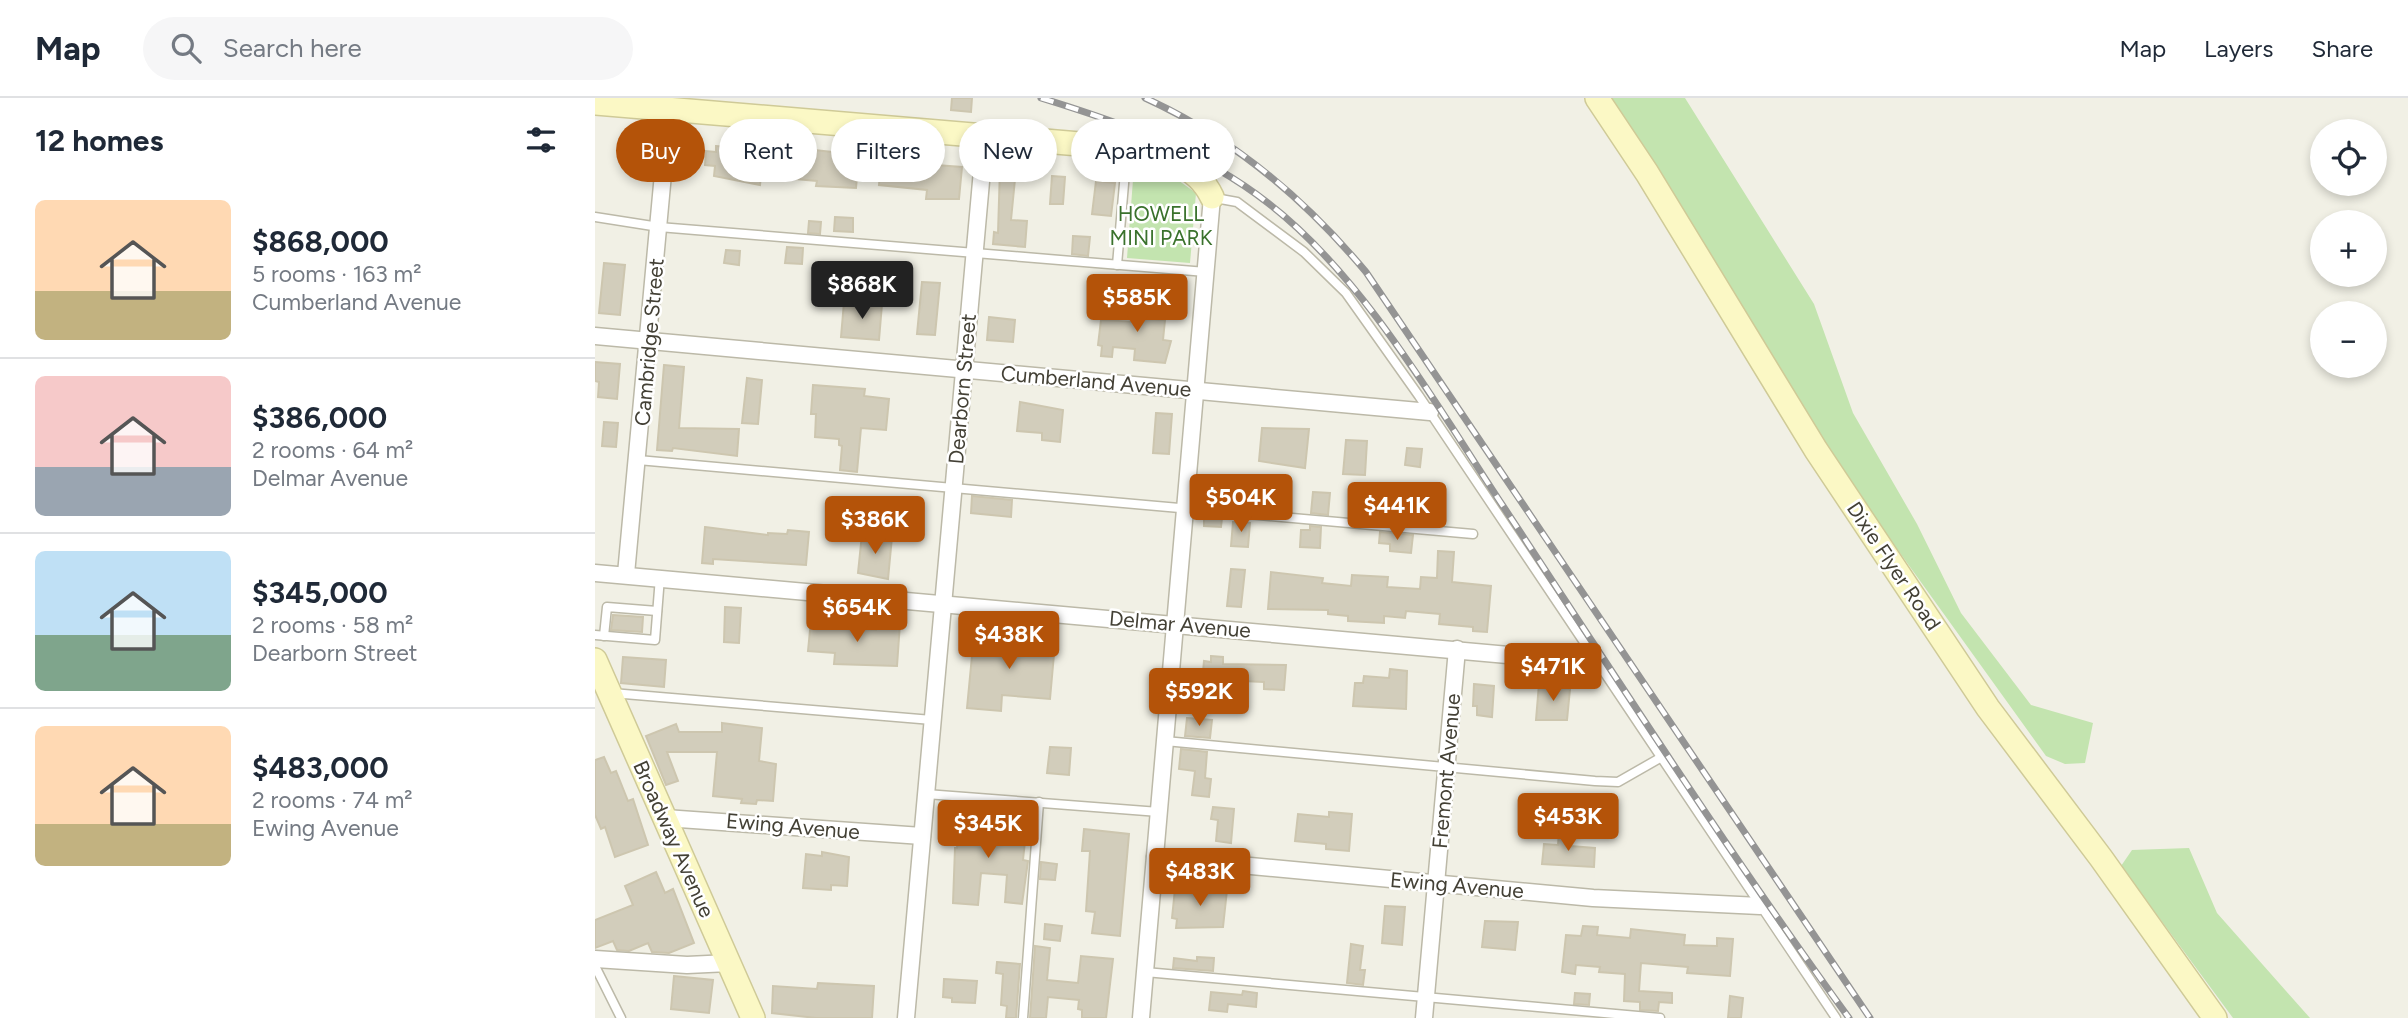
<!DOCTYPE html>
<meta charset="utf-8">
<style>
body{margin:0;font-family:Figtree,sans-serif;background:#f6f6f7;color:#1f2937;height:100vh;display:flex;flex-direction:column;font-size:26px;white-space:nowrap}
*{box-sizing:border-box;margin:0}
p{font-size:23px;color:#747a83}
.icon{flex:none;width:38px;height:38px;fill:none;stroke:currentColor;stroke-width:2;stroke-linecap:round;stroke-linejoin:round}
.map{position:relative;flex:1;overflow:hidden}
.sheet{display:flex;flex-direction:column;background:#fff;width:595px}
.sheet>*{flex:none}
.banner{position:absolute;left:21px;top:21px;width:665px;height:63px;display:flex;gap:14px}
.fabs{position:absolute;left:1715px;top:21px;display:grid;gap:14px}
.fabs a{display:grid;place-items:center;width:77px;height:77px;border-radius:50%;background:#fff;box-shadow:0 4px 10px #0003;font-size:35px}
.price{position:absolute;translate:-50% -60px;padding:0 16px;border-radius:7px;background:#b45309;color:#fff;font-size:23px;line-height:46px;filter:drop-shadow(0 2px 4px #0008)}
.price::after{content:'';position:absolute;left:50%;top:42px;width:21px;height:16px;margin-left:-10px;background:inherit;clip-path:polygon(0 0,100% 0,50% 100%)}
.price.current{background:#222;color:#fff}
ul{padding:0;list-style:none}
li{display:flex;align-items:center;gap:21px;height:175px;padding:0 35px}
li+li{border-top:2px solid #e0e1e3}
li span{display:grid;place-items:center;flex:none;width:196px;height:140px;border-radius:10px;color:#555}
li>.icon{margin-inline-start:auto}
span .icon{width:84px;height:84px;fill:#fffc;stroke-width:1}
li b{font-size:30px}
h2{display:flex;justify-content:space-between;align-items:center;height:84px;padding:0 35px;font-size:30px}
.pill{padding:0 24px;border-radius:32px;background:#fff;box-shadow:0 4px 10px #0003;font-size:24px;line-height:63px}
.pill.current{background:#b45309;color:#fff}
header{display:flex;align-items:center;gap:42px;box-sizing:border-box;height:98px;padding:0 35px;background:#fff;border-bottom:2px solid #e0e1e3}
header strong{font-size:33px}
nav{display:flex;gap:38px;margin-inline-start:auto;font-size:24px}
.search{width:490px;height:63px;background:#f6f6f7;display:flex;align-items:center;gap:18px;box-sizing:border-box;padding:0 24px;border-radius:38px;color:#747a83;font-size:26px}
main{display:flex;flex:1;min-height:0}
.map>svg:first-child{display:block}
.green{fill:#c3e4af}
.building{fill:#d2cdbb;stroke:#cdc6af;stroke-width:2}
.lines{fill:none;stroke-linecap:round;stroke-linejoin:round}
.lane-casing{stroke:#bcb9a8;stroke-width:11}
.street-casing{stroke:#bcb9a8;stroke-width:19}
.secondary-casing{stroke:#cfca97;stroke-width:26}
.lane{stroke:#fff;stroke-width:8}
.street{stroke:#fff;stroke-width:16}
.secondary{stroke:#fbf8c5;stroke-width:23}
.rail-casing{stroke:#949494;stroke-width:7}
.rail{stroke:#fff;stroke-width:4.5;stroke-dasharray:13;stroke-linecap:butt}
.labels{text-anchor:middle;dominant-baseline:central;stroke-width:5;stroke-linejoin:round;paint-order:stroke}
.park-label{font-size:21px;fill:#3a722c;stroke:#fff}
.street-label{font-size:21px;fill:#434035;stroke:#fff}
</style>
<header>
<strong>Map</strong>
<div class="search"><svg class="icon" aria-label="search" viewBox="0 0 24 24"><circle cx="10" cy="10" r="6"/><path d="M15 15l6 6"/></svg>Search here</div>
<nav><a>Map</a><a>Layers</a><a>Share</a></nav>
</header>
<main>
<section class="sheet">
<h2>12 homes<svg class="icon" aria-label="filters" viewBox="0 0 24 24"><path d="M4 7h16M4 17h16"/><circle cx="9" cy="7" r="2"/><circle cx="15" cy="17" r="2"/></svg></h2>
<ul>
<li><span style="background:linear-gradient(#ffd9b3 65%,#c2b280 0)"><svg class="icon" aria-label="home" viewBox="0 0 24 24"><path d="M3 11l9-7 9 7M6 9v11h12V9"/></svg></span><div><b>$868,000</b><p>5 rooms · 163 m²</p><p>Cumberland Avenue</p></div></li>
<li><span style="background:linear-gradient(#f6c9c9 65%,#9aa5b1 0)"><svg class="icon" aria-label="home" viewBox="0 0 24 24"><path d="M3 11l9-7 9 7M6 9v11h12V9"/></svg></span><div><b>$386,000</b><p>2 rooms · 64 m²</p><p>Delmar Avenue</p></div></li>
<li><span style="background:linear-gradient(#bfe0f5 60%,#7fa58c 0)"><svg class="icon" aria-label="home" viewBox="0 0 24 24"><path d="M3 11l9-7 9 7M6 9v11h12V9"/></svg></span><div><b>$345,000</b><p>2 rooms · 58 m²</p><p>Dearborn Street</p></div></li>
<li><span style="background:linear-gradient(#ffd9b3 70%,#c2b280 0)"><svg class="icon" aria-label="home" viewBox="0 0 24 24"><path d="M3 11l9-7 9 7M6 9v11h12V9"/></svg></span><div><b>$483,000</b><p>2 rooms · 74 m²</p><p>Ewing Avenue</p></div></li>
</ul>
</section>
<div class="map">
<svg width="1813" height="920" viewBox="0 0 1813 920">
<rect width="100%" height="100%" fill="#f1f0e5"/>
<!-- green -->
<g class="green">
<path d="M1017,0H1090L1219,206L1258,315L1322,426L1366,515L1436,607L1498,625L1490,665L1470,666L1451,658L1246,373Z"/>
<path d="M539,69L573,75L601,95L595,165L532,160Z"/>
<path d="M1594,750L1622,815L1715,920H1638L1526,768L1537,752Z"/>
</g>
<!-- building -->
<g class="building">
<path d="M357,0H377L376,14L356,12Z"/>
<path d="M121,48L184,54V48L264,57L261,90L221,88L222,83L166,78L165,87L119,78L120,68L110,67L111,53L121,54Z"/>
<path d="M286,63L367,69L364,101H331L332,92L284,87Z"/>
<path d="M405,70L421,71L416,122L432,123L430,149L398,146L399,134L403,135Z"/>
<path d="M457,78L470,79L468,106H455Z"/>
<path d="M501,83L520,85L516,118L497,116Z"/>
<path d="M240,119L258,120V134L239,133Z"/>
<path d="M214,123L226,124L225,136L213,135Z"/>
<path d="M478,138L495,139L493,158L477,156Z"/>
<path d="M192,149L208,150L207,166L190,165Z"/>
<path d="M131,152L145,153L144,167L129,165Z"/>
<path d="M9,165L30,167L25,217L4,215Z"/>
<path d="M236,168L251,170L249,187L234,185Z"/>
<path d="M568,181L584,182L583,197L567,196Z"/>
<path d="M327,184L345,185L340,237L322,236Z"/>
<path d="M545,189L556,190L553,221L570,222L568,242L576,243L570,265L539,262L540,251L518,249L517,259L506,258L507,248L503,247L506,222L541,224Z"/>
<path d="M249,204L287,206L284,242L246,239Z"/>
<path d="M394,219L420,222L418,244L392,242Z"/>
<path d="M0,264L25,266L22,301L3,299L4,284L0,283Z"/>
<path d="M69,267L89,269L84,330L144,331L142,358L78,350L77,353L62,352Z"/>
<path d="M152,280L167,282L163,326L147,325Z"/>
<path d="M218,287L270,291L269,298L294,301L291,332L266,330L262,374L245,372L247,348L244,347V341L220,339L221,316H216Z"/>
<path d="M425,304L468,312L465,344L447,342V335L422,333Z"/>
<path d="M561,315L577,316L574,356L558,355Z"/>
<path d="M9,324L23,325L21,349L7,348Z"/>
<path d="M667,330L714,331L710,370L664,363Z"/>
<path d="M751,342L772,343L770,377L748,376Z"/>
<path d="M812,350L827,351L825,369L810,367Z"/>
<path d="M610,393L625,395L624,407L609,406Z"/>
<path d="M718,394L735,395L733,417L716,415Z"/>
<path d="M377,398L417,402L416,419L376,415Z"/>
<path d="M609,419L627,420L626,429L609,428Z"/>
<path d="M638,424L655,425L653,449L636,448Z"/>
<path d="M715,428L726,429L725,450L705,449L706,432H715Z"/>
<path d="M110,429L173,437V435L192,436L193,432L214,434L211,467L118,461V466L107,465Z"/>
<path d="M785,434L818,437L816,455L795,453V446L784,445Z"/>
<path d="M267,436L297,439L293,481L263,475Z"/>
<path d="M843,453L859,454L857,484L896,488L892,534L878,533V529L844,526L845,516L811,513L810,520L789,518V525L753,523V518L733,516V512L673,511L676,474L728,480L727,485L756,488L757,477L793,479L792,489L825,491L826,479L842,480Z"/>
<path d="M636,471L650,472L646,509L632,508Z"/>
<path d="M130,509L146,510L144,545L129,544Z"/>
<path d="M18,517L48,519L47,534L16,532Z"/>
<path d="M216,522L231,523V528L281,532V524L305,525L302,568L239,566L240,555L213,553Z"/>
<path d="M379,537L460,545L455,601L407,597L406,613L372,610Z"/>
<path d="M616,558L628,559V566L691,567L689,592L669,591V584L626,582L625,597L613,596L616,575L608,574L609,563L616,564Z"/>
<path d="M28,559L71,562L69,589L26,585Z"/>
<path d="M795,571L812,573L811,611L758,608L760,585H768L769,578L794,580Z"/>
<path d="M879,586L899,588L897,619L882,617V608H878Z"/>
<path d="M944,586L975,591L972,622H941Z"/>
<path d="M592,620L617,622L615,640L590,638Z"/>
<path d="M127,625L167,630L164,663L181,666L178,703L162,702L161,706L146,705L147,701L118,698L122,654H72L83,683L71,687L51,638L81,626L84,634H127Z"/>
<path d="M455,649L476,650L474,677L452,675Z"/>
<path d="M586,651L612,654L610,680L616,681L614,699L597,697L600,673L584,671Z"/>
<path d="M9,659L16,675L21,673L33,703L38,701L53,747L20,759L10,729L6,731L0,717V662Z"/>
<path d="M618,709L639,711L636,745L621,743L623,722L616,721Z"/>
<path d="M734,714L757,716L754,753L731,751V746L700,743L703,716L734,719Z"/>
<path d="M365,717L399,720L398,732L431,734L428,762L433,763L427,806L410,804L412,777L386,775L383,807L358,805L360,750H362Z"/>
<path d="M489,731L534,736L525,838L497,835L500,814L491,813L495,753H487Z"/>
<path d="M964,733L976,734L975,748L1000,750L999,769L947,766L949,746L963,747Z"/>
<path d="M227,754L254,759L252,788L236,787V792L208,790L211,756L227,758Z"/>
<path d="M446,764L462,766L460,782L445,781Z"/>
<path d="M61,774L70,795L78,791L99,845L74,855L57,854L53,845L34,853L22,852L18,843L0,850V822L38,807L30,788Z"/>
<path d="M610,790L632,792L628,829L581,830L582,821L577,820L580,791L610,794Z"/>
<path d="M790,808L810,809L807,847L787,845Z"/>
<path d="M890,823L923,824L920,852L887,849Z"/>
<path d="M450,826L467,828L465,843L449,841Z"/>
<path d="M988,828L1003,829L1002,837L1035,840L1036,831L1090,837L1089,847L1122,848V840L1138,841L1135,878L1092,875L1093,869L1046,865L1044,893L1077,895V905L1064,904L1063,913L1045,912V904L1029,903L1030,876L1004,874L1005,869L981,867L980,876L967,874L971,837L986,838Z"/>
<path d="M756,846L768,848L765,872H770L768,887L752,885Z"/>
<path d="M440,848L455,850L452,882L483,885L486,858L518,861L511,920H487V912L483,911L484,902L453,899L451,920H435Z"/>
<path d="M602,859L619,860L618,873L578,870L579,860L602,863Z"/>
<path d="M402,864L425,866L421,920H411L412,908L406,907L408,876L401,875Z"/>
<path d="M79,878L118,882L114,915L76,911Z"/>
<path d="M349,881L382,883L380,905L357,904V900L348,899Z"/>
<path d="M223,885L279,888L277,920H221L177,915L178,888L222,891Z"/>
<path d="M648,893L662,895L661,909L633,906L632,914L614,912L616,894L647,897Z"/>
<path d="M980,895L995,896L994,907L979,906Z"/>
<path d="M1135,898L1148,900L1146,920H1133Z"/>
</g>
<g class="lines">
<!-- lane casing -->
<g class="lane-casing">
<g id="lane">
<path d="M620,100L642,104L709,154L751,195L824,298L1241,920"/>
<path d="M0,119L64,129L611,174"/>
<path d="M522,167L532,51"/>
<path d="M43,362L878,436"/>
<path d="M0,537L60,542L65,479"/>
<path d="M9,538L12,509L62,513"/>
<path d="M17,595L337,622"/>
<path d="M570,643L1000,683L1023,684L1065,660"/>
<path d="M331,696L564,714"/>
<path d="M0,868L26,920"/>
<path d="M550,874L1065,920"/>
<path d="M428,920L444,704"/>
</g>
</g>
<!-- street casing -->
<g class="street-casing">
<g id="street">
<path d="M0,238L835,314"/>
<path d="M0,475L1002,565"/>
<path d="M31,476L74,11"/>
<path d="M70,720L327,738"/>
<path d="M560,759L998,800L1165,808"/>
<path d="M0,861L92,867L134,865"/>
<path d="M311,920L390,39"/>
<path d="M546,920L617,99"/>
<path d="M829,920L862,551"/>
</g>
</g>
<!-- secondary casing -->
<g class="secondary-casing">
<g id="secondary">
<path d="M1002,0L1052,75L1221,352L1393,610L1506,760L1620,920"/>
<path d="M0,5L532,50C565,57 602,66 617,99"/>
<path d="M0,562L158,920"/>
</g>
</g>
<!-- lane -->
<use href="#lane" class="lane"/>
<!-- street -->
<use href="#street" class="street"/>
<!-- secondary -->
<use href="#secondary" class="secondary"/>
<!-- rail casing -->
<g class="rail-casing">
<g id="rail">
<path d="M446,0C527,25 605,52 673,105C769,179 841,307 908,408C1021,579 1133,754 1254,920"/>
<path d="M550,0C638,40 709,100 771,174L1275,920"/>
</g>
</g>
<!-- rail -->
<use href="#rail" class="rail"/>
</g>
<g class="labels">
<!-- park labels -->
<g class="park-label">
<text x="566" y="115">HOWELL<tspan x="566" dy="24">MINI PARK</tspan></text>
</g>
<!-- street labels -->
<g class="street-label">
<text transform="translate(54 244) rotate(-85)">Cambridge Street</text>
<text transform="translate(501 283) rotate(5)">Cumberland Avenue</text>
<text transform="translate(367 291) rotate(-85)">Dearborn Street</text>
<text transform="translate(1299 468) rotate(56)">Dixie Flyer Road</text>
<text transform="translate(585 526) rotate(5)">Delmar Avenue</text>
<text transform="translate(851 673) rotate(-85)">Fremont Avenue</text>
<text transform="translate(198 728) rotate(5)">Ewing Avenue</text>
<text transform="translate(79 741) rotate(66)">Broadway Avenue</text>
<text transform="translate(862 787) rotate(5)">Ewing Avenue</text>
</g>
</g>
</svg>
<div class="fabs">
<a><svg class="icon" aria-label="locate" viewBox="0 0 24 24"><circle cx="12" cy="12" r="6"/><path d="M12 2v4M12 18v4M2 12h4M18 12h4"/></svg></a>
<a>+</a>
<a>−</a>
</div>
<b class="price current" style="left:267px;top:223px">$868K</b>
<b class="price" style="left:542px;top:236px">$585K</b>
<b class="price" style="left:646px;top:436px">$504K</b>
<b class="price" style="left:802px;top:444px">$441K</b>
<b class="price" style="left:280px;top:458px">$386K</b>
<b class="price" style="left:262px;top:546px">$654K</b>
<b class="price" style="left:414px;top:573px">$438K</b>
<b class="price" style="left:958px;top:605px">$471K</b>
<b class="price" style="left:604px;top:630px">$592K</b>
<b class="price" style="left:973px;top:755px">$453K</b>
<b class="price" style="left:393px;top:762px">$345K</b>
<b class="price" style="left:605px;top:810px">$483K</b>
<div class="banner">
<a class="pill current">Buy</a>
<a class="pill">Rent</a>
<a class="pill">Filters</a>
<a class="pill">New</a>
<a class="pill">Apartment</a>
</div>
</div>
</main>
